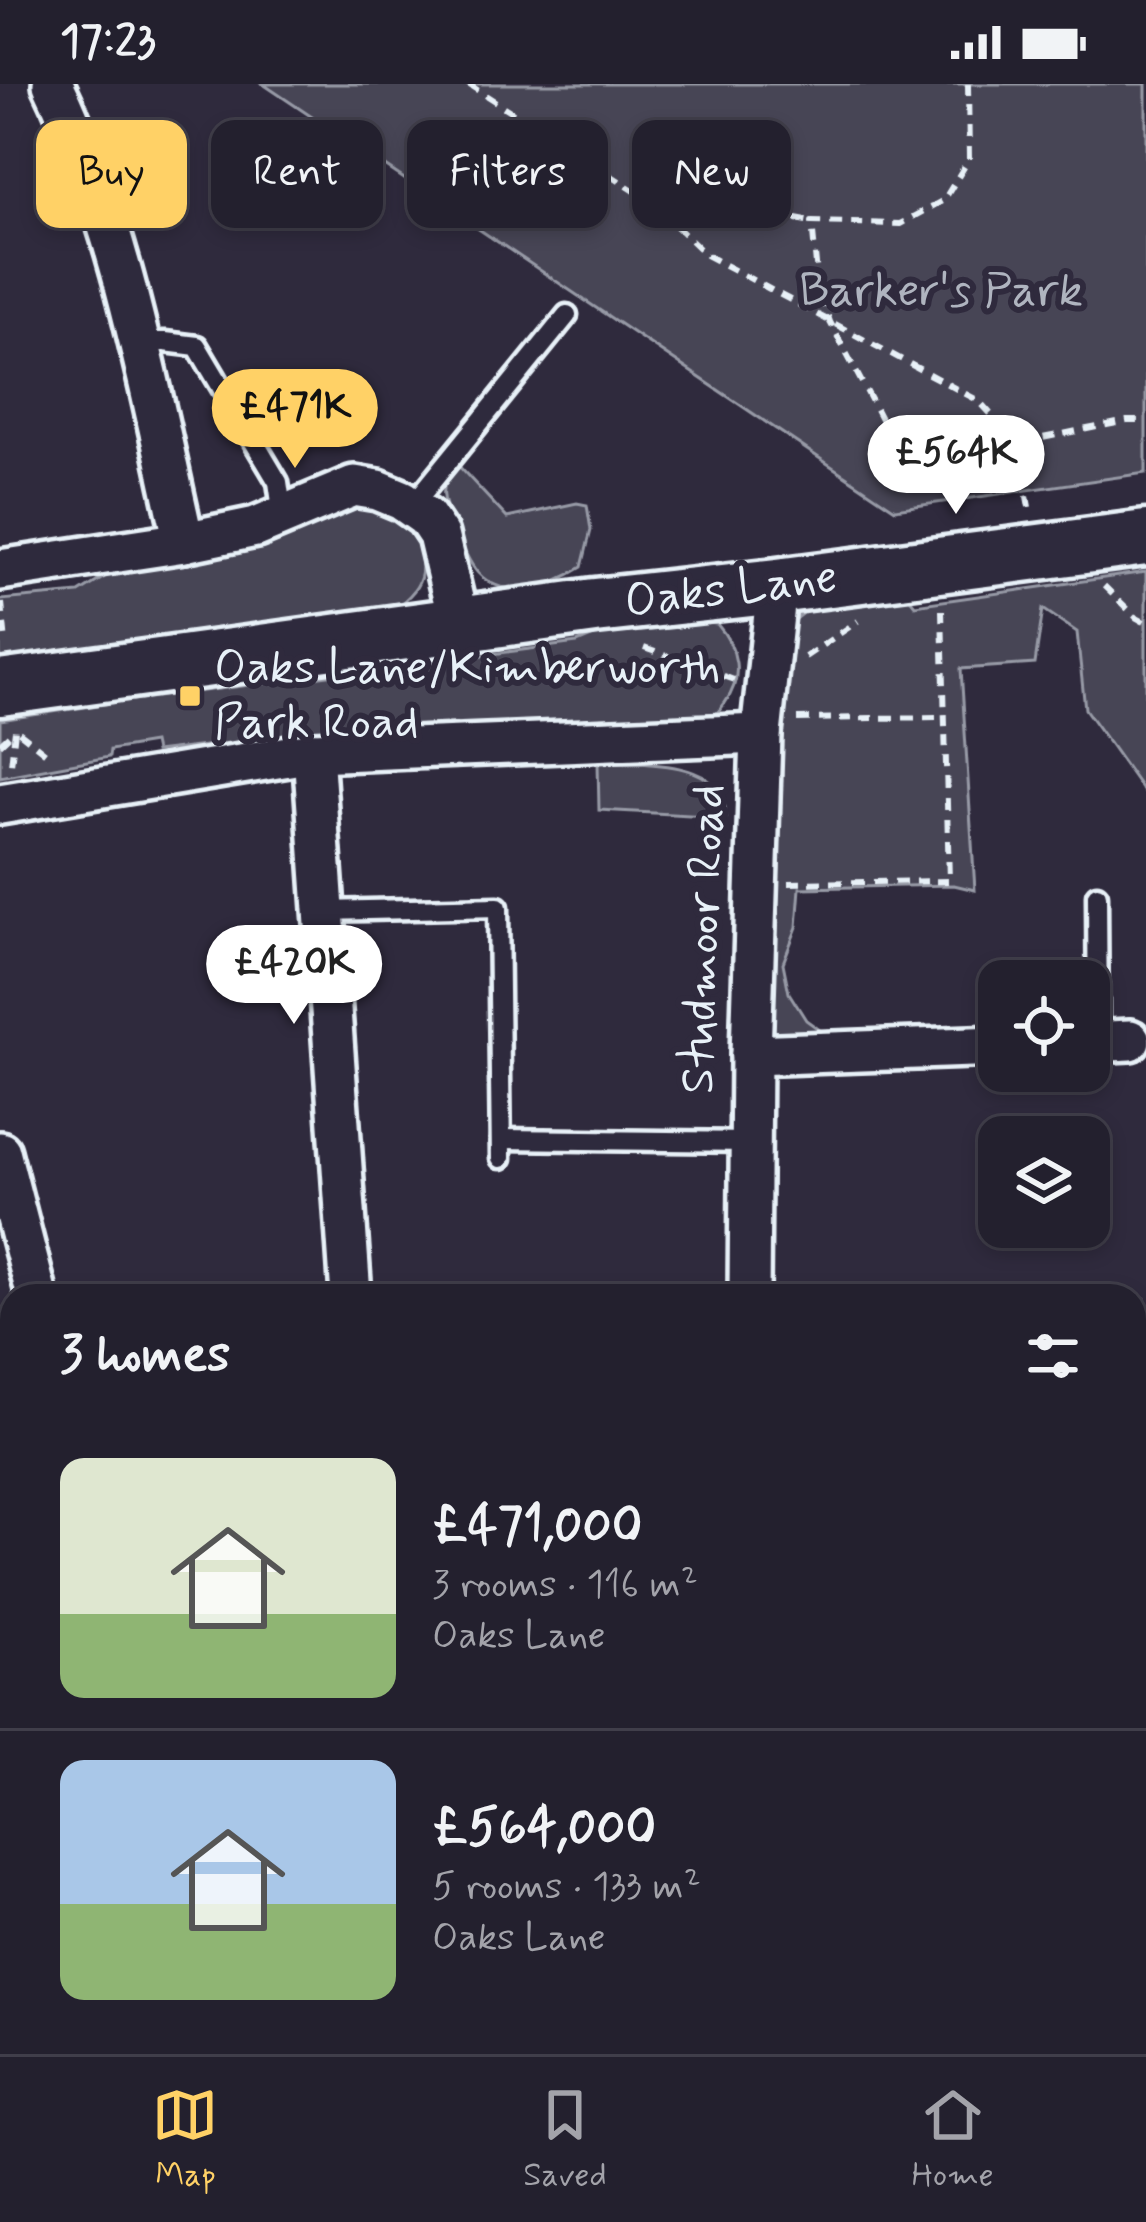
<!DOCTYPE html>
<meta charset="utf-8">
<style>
body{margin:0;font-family:Mynerve,sans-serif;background:#2f2d3a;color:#f1f3f6;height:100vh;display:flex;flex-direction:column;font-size:45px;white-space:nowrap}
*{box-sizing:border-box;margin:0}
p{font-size:39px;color:#a3a3aa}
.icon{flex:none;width:66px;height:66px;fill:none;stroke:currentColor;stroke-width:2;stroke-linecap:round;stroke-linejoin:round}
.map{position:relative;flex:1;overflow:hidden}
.drawer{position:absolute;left:0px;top:1200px;width:1146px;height:771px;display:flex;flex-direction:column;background:#23202e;border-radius:36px 36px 0 0;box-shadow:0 6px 18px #0003,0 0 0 3px #403e4a}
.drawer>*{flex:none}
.top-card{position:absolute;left:36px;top:36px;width:1074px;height:108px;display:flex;gap:24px}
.buttons{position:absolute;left:978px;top:876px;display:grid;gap:24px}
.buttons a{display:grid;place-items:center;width:132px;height:132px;border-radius:24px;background:#23202e;box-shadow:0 6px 18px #0003,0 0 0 3px #403e4a;font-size:60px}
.price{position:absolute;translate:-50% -102px;padding:0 27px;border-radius:42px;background:#fff;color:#222;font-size:39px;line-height:78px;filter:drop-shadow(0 3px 6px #0008)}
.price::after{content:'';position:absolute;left:50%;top:72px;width:36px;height:27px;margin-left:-18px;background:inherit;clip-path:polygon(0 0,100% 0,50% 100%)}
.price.active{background:#ffd166;color:#111}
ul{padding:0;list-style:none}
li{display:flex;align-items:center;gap:36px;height:300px;padding:0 60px}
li+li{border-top:3px solid #403e4a}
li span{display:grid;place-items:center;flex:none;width:336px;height:240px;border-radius:24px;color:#555}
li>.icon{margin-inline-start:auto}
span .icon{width:144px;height:144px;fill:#fffc;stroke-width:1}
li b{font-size:51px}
h2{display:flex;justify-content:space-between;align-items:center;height:144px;padding:0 60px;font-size:51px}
.tag{padding:0 42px;border-radius:24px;background:#23202e;box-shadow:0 6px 18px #0003,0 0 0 3px #403e4a;font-size:42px;line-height:108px}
.tag.active{background:#ffd166;color:#111}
.status{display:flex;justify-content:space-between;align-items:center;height:84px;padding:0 60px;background:#23202e;direction:ltr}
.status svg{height:33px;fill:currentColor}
.tabs{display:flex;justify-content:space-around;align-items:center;height:168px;border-top:3px solid #403e4a;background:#23202e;font-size:33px;color:#a3a3aa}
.tabs a{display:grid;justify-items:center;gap:6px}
.tabs .active{color:#ffd166}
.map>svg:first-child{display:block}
.green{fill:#464455;stroke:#979aa6;stroke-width:3}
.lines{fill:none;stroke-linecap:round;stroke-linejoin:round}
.lane-casing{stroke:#e8f1f8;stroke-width:27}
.street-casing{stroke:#e8f1f8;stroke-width:48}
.secondary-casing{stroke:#e8f1f8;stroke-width:63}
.path{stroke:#e8f1f8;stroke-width:6;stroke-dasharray:12 9;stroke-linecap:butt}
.lane{stroke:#2f2a3d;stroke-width:18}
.street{stroke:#2f2a3d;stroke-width:39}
.secondary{stroke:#2f2a3d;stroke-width:54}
.poi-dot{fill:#ffd166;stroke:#2f2a3d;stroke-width:4.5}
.labels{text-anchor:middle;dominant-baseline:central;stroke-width:12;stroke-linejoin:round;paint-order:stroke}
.park-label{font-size:48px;fill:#afb4bf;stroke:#2f2a3d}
.street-label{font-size:48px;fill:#e8f1f8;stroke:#2f2a3d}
.poi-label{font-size:48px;fill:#e8f1f8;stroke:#2f2a3d;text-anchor:start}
</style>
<div class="status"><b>17:23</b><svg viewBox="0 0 49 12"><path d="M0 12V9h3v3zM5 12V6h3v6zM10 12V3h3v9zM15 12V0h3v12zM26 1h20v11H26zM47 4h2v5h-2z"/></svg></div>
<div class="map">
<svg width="1146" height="1970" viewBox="0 0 1146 1970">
<rect width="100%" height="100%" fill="#2f2a3d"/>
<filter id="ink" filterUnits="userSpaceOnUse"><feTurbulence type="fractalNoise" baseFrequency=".00833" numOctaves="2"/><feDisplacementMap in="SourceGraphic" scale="24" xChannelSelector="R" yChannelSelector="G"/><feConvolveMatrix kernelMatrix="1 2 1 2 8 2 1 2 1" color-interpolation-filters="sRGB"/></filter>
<g filter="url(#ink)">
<!-- green -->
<g class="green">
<path d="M263,0H1146V389L895,425Z"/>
<path d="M455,378L507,434L577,419L587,421L591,446L582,483C554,501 506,519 478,489C468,478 462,461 456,448C444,419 436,406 455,378Z"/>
<path d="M367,415L413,444C428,489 427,503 386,530L0,587V516L79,509L119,484Z"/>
<path d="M1146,488V711L1085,625L1077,548L1043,525L1035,580L961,585L975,806L954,801L800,804L797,843L783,879L789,909L806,936L831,954H782L767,942L765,877L787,542L810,524L903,506L915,521Z"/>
<path d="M669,534L717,540C738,564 744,593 725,619C720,626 711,636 704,640C698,642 691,642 684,643L466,642L321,648L155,668L153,659L110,666L109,673L0,693V636L118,618L577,559L608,546Z"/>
<path d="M598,678C633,680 707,674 723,714C725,720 725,726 726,733L599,726Z"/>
<path d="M1146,1800V1970H809L815,1959H1134V1801Z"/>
<path d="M147,1959H269L279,1970H87Z"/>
</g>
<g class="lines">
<!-- lane casing -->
<g class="lane-casing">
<g id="lane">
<path d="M139,258H165L197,262L278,398L283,432"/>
<path d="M412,422L567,231"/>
<path d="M1097,811L1098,958"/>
<path d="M324,827L498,823L501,1074"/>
<path d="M501,1055L750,1058"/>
<path d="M0,1244L12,1240"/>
<path d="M1142,1598L1145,1710"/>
</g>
</g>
<!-- street casing -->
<g class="street-casing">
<g id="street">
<path d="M53,0C122,144 149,303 184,458"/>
<path d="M0,486L184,458L256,443L354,402L378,406L402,416L426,433L438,451L459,540"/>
<path d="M313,668L351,1212"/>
<path d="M0,720L313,668L761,650"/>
<path d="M1089,958L1130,956"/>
<path d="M751,971L999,962"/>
<path d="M0,1068L37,1212"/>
<path d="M749,1212L751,971L761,650L777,502"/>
<path d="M1134,1599L1142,1598L1146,1593"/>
<path d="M0,1750H12"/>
<path d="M538,1959L545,1969"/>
</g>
</g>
<!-- secondary casing -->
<g class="secondary-casing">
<path id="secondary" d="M0,604L595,522L777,502L1146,454"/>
</g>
<!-- path -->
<g class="path">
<path d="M468,0L649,116L706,171L979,317L1017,359L1029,423"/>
<path d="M968,0L969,75L944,116L900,140L812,138L818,202L830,238L888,348L907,365L935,368L1017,359L1127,337H1146"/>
<path d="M650,116L672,112L812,138"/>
<path d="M1104,502L1137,534L1146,539"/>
<path d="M2,519L6,559"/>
<path d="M644,564L734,596"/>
<path d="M805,573L858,537"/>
<path d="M798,635L945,633"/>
<path d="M19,648L51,673"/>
<path d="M0,660L15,646L11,681"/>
<path d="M789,799L949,797L942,526"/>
<path d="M1134,1217L1146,1216"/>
<path d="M237,1970L239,1959"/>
</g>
<!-- lane -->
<use href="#lane" class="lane"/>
<!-- street -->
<use href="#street" class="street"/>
<!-- secondary -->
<use href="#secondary" class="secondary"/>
</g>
</g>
<!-- markers -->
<rect class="poi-dot" x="178" y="600" width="24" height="24" rx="6"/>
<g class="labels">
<!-- park labels -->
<g class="park-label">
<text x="941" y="207">Barker's Park</text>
</g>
<!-- street labels -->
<g class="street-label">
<text transform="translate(731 506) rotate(-7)">Oaks Lane</text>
<text transform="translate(704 855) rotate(-88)">Studmoor Road</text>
</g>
<!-- poi labels -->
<g class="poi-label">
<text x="214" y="584">Oaks Lane/Kimberworth<tspan x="214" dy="55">Park Road</tspan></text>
</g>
</g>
</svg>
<div class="buttons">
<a><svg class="icon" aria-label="locate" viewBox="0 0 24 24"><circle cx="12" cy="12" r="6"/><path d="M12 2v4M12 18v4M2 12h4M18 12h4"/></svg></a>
<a><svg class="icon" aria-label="layers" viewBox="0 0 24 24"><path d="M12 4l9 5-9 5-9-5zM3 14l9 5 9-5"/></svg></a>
</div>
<b class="price active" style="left:295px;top:387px">£471K</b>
<b class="price" style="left:956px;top:433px">£564K</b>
<b class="price" style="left:294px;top:943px">£420K</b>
<div class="top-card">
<a class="tag active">Buy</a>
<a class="tag">Rent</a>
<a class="tag">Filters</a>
<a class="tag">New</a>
</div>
<section class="drawer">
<h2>3 homes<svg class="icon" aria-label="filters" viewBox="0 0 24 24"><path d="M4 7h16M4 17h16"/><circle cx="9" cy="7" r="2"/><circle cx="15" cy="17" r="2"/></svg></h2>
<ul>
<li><span style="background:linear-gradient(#dfe7d0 65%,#8fb573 0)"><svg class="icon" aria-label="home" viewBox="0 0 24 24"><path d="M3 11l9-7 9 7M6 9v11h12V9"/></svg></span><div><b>£471,000</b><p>3 rooms · 116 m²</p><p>Oaks Lane</p></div></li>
<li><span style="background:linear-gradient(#a9c7e8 60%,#8fb573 0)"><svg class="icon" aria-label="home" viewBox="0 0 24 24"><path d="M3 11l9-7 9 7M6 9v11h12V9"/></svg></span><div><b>£564,000</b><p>5 rooms · 133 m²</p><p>Oaks Lane</p></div></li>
</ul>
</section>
</div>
<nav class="tabs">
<a class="active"><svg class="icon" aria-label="map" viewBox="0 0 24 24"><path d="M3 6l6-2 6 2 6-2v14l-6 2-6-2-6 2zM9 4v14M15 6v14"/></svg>Map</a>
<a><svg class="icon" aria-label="saved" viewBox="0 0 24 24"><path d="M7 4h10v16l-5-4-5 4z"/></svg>Saved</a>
<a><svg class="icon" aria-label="home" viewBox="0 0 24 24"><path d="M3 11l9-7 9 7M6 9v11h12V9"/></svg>Home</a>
</nav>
